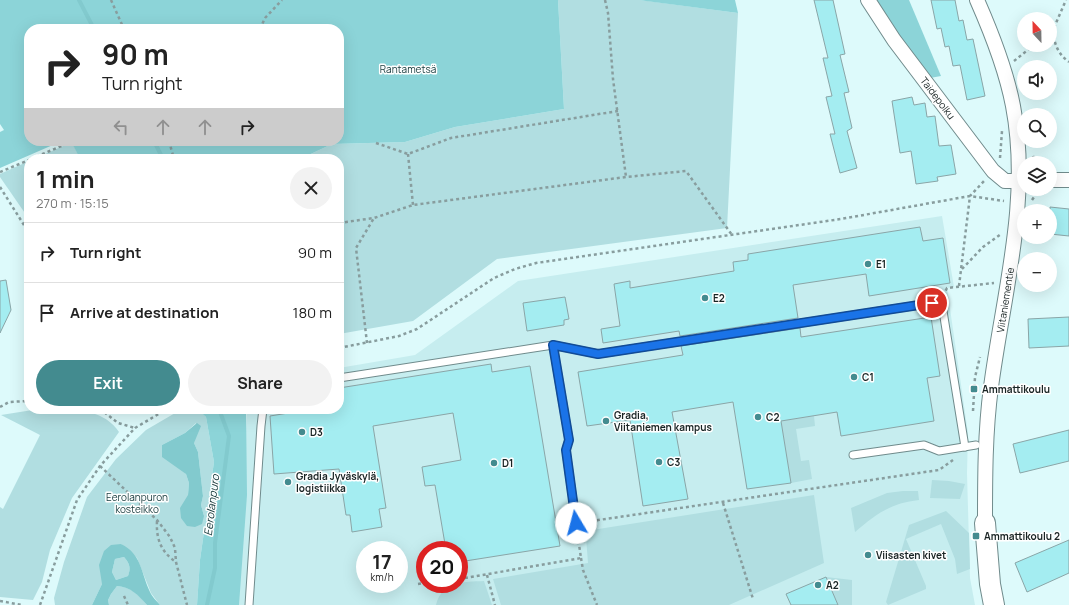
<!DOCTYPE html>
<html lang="en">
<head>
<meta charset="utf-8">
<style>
	body { margin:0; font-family:Manrope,sans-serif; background:#f2f2f2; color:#222; height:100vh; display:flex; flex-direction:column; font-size:15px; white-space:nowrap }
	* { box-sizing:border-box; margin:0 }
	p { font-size:13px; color:#767676 }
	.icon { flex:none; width:22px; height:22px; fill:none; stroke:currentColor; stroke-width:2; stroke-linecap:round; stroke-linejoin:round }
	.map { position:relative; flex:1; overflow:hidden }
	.panel { position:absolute; left:24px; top:154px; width:320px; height:260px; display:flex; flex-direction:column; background:#fff; border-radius:16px; box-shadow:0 4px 16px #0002 }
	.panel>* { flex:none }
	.hud { position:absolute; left:24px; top:24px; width:320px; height:122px; border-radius:16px; box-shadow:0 4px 16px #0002; background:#fff; color:#222; overflow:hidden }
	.needle { width:26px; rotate:338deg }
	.tools { position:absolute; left:1017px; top:12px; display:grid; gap:8px }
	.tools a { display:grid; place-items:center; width:40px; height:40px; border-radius:50%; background:#fff; box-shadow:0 4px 16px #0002; font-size:20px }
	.speed { position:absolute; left:356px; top:541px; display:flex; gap:8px; font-size:20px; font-weight:700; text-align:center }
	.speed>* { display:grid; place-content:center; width:52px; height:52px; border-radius:50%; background:#fff; box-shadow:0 4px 16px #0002; line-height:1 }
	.speed small { font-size:10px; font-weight:400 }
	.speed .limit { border:6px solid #d22; background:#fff; color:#111 }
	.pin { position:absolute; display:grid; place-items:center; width:34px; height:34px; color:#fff; margin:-17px; border:2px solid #fff; border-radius:50%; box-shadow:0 1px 4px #0007 }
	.me { position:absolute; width:44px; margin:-22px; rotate:352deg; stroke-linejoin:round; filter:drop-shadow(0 0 3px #0008) }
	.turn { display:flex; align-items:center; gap:14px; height:84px; padding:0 12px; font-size:18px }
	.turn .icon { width:52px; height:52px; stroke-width:2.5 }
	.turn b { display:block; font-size:28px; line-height:34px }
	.lanes { display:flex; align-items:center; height:38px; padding:0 12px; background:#0003; justify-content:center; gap:20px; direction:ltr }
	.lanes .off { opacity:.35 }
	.round { display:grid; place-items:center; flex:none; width:42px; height:42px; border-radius:21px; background:#f2f2f2 }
	.headline { display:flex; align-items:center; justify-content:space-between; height:68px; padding:0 12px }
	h1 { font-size:24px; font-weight:700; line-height:30px }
	.action { display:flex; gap:8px; margin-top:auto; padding:8px 12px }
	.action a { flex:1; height:46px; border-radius:24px; background:#438b8f; color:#fff; font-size:16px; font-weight:700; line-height:46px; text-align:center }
	.action a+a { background:#f2f2f2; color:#222 }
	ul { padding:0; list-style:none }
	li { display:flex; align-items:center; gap:12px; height:60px; padding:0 12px; border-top:1px solid #e0e0e0 }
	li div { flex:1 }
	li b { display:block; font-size:15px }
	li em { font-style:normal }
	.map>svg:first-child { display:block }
</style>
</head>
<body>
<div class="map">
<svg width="1069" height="605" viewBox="0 0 1069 605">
	<rect width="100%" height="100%" fill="#ddfafb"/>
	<!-- built -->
	<path fill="#c6edef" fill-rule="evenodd" d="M942,216L954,287L947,288L968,433L967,473L970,578L975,605H238L247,409H339V368L415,355L518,281ZM365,550H399V584H365ZM425,550H459V584H425Z"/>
	<!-- green -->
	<g fill="#b1dee1" fill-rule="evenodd">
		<polygon points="558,0 640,0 738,13 727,228 497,259 413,321 339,334 339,159 300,159 332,144 405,142 455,127 564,109"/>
		<polygon points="72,142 80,159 34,159"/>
		<polygon points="29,161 29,219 0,177 0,174"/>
		<path d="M39,409C67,409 102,406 119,432L72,498L50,550L42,582L33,600L0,597V507L3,509L40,435L1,415Z"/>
		<path d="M182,409H197L206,417L214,462L200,560L197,605H160L151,593L137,558L121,544L102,579V584L92,605H55L54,598L64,562L87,497L116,459L146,430ZM196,423L194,443L198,452L203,496L201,505L204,516L188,495L189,483L186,474L162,445L185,433Z"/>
		<polygon points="814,416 815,426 796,429 801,461 809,460 812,479 791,483 781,421"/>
		<polygon points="932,480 949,481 965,484 960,499 930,498"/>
		<path d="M903,491H918L919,500C891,503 876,514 855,532L851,508L887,493Z"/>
		<polygon points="814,495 824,563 729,605 501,605 493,579 588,563 586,537 592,530"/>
		<polygon points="946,511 969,533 970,569 957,574 955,559 941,524 906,539 926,586 926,589 888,605 886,602 909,525"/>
		<path d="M124,557C130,564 131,568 128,576L116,580L112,572L115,559Z"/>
		<polygon points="826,577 852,580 852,605 838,605"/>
		<path d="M484,581L492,605H436C442,581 463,582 484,581Z"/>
		<path d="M117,586C131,587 138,594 147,605H109L108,600L111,594Z"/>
	</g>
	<!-- forest -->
	<g fill="#8cd4d8">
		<polygon points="0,0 558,0 564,109 455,127 405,142 332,144 300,159 80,159 71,141 339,141 339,29 29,29 29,141 62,141 0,168 0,132 4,130 0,124"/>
		<polygon points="640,0 735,0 738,13 646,1"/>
		<polygon points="877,0 909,0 941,76 930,78 885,16"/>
		<polygon points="197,409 246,409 247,495 239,605 197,605 200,560 214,462 206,417"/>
	</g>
	<!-- water -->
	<g fill="#82cace" fill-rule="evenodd">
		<polygon points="197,423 201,426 194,443 198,452 203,496 201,505 204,516 202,524 195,527 187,526 181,518 180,508 188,495 189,483 186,474 162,457 162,445 185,433"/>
		<path d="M121,544C142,554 141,574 150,592C152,597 157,601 160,605H147C138,595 131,587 117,586L111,594L108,600L109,605H92L102,584L99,565L104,551L111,545ZM124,557C130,564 131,568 128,576L116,580L112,572L115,559Z"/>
	</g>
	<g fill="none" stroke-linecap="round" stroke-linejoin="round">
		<!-- stream -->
		<g stroke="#82cace" stroke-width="4">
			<polyline points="79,0 94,29"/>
			<polyline points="154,141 163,159"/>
			<polyline points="207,605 215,568 215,543 229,436 219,409"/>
		</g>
	</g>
	<!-- building -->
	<g fill="#a4edf1" stroke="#8aa5a7">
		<polygon points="814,0 833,0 845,54 840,55 849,92 844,93 852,128 847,131 857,168 840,173 830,134 835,134 826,97 832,96 823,58 828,58"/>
		<polygon points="931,0 955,0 959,21 963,20 967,40 973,39 985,96 967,100 960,65 953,66 949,46 945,47 941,28 937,29"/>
		<polygon points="912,97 914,105 925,103 927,117 935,116 939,146 951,145 956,174 937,177 938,181 916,184 911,151 900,153 892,101"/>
		<polygon points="1050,207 1069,209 1069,236 1050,234"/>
		<polygon points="920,227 923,241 943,238 950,283 869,296 866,274 793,285 798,318 680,336 679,331 603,343 601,329 620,326 614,284 630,281 630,288 734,271 733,262 748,260 748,254"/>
		<polygon points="6,280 11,310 0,333 0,281"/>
		<polygon points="565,297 569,319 564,320 564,325 527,331 523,303"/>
		<polygon points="931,317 940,376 927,378 934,421 841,436 837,412 781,421 791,483 747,489 733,402 672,412 688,499 643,506 630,420 587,426 578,372 683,355 681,346 800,328 801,337"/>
		<polygon points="1069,317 1069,346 1029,348 1028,319"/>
		<polygon points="491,364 492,372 530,366 560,546 459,562 459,550 446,550 435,485 425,486 422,467 461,460 453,413 373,426 386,508 379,509 382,527 352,532 350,515 346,515 339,469 274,474 270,416 313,409 339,409 339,388"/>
		<polygon points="1069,430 1069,461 1020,473 1013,444"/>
		<polygon points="1069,540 1069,573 1027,592 1015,563"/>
		<polygon points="826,577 838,605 791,605 786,594"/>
	</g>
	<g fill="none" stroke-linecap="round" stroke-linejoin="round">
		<defs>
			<g id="lane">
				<polyline points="553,345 569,440 566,450 576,523"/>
				<polyline points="339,378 553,345 598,354 932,303 939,304 943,311 965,447"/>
				<polyline points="853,455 924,445 939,451 976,445"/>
				<polyline points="249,605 261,426 263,409"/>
			</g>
			<g id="street">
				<polyline points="868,0 894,40 993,171 1005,181 1024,181"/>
				<path d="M977,0C992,34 1006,69 1013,106C1031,200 1003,295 991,387C985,432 985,478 985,523"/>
				<polyline points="1050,180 1069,180"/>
			</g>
			<polyline id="secondary" points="985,523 990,584 994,605"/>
		</defs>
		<!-- lane casing -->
		<use href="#lane" stroke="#708b8c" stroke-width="9"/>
		<!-- street casing -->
		<use href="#street" stroke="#708b8c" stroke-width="16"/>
		<!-- secondary casing -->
		<use href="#secondary" stroke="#708b8c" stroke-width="22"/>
		<!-- path -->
		<g stroke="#889d9e" stroke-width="2.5" stroke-dasharray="3 3" stroke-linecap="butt">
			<polyline points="111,0 124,29"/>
			<polyline points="605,0 608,13 613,79 626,177"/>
			<polyline points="260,29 265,18 282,0"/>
			<path d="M1053,30C1054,44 1058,54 1069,62"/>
			<polyline points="1050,32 1053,30 1066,0"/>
			<polyline points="1014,61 1034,45"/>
			<polyline points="169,141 174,159"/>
			<polyline points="376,143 408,154 451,138 618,111"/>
			<polyline points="408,154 413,205"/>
			<polyline points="1033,156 1036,163"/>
			<polyline points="1000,158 1002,131"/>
			<polyline points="31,159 73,141"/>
			<polyline points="0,172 29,160"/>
			<polyline points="0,187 29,233"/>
			<polyline points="1037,193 1045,193"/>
			<polyline points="1032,200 1037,193 1037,189"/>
			<polyline points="339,223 374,218 413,205 626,177 686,171 732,235"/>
			<polyline points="962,269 983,247 1001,234"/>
			<polyline points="959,286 970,196 985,180"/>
			<polyline points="943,296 947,288 994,283"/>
			<polyline points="367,343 356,248 374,218"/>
			<polyline points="339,348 399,336 417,329 494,278 515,269 536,263 841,219 970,196 1004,201"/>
			<polyline points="0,407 9,402 29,401"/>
			<polyline points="93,409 104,412 118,423 135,428"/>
			<polyline points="973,411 975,377 980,357"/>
			<polyline points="100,466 157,520 170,537 175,548 176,562 187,605"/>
			<polyline points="723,503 753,599"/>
			<path d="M157,521C156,539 161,552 176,562"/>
			<polyline points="585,522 939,470 953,460"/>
			<polyline points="581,558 583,570 597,605"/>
			<polyline points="487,575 495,605"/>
			<polyline points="459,579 581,558 577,531"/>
			<polyline points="418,584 425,583"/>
			<polyline points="124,596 128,605"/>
			<polyline points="0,601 22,605"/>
			<polyline points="40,605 77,500 100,466 135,428 167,409"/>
		</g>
		<!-- lane -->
		<use href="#lane" stroke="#fff" stroke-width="7"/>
		<!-- street -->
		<use href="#street" stroke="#fff" stroke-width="14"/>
		<!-- secondary -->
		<use href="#secondary" stroke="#fff" stroke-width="20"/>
	</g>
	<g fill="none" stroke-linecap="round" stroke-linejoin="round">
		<defs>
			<polyline id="route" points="576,523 566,450 569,440 553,345 598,354 932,303"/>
		</defs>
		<!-- route casing -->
		<use href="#route" stroke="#114b97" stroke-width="10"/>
		<!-- route -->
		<use href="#route" stroke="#1a73e8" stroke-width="7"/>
	</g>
	<!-- markers -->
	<g fill="#438b8f" stroke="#fff" stroke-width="1.5">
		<circle cx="868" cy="264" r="4"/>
		<circle cx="705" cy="298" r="4"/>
		<circle cx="854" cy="377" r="4"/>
		<rect x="970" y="385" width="8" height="8" rx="2"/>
		<circle cx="758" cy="417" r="4"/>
		<circle cx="606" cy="421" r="4"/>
		<circle cx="302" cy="432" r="4"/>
		<circle cx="659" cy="462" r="4"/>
		<circle cx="494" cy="463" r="4"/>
		<circle cx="288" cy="482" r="4"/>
		<rect x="972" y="532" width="8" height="8" rx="2"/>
		<circle cx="868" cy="555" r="4"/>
		<circle cx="818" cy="585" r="4"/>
	</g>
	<g text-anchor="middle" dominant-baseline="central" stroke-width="3" stroke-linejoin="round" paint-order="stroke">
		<!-- park labels -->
		<g font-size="10" fill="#15393b" stroke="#fff">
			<text x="408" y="69">Rantametsä</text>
			<text x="137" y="497">Eerolanpuron<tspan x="137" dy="12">kosteikko</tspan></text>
		</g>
		<!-- street labels -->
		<g font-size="10" fill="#192424" stroke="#fff">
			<text transform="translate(938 98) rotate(53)">Taidepolku</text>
			<text transform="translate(1005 300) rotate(-81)">Viitaniementie</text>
		</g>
		<!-- poi labels -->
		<g font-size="10" font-weight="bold" fill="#192424" stroke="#fff" text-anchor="start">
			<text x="876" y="264">E1</text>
			<text x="713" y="298">E2</text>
			<text x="862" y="377">C1</text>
			<text x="982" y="389">Ammattikoulu</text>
			<text x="614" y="415">Gradia,<tspan x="614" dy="12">Viitaniemen kampus</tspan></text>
			<text x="766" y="417">C2</text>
			<text x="310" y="432">D3</text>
			<text x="667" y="462">C3</text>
			<text x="502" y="463">D1</text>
			<text x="296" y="476">Gradia Jyväskylä,<tspan x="296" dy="12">logistiikka</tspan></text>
			<text x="984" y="536">Ammattikoulu 2</text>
			<text x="876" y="555">Viisasten kivet</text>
			<text x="826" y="585">A2</text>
		</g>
		<!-- water labels -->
		<g font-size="11" font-style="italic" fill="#103436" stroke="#fff">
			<text transform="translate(211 505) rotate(-83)">Eerolanpuro</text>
		</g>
	</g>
</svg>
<div class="tools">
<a><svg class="needle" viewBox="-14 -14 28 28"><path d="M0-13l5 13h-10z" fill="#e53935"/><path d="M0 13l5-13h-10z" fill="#767676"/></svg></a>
<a><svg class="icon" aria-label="sound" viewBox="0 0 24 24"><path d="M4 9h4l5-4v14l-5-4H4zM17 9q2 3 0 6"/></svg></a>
<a><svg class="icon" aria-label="search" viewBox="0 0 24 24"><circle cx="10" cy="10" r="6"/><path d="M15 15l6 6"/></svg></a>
<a><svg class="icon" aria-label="layers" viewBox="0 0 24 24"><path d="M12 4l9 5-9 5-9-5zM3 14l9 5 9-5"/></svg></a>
<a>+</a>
<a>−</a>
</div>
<div class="speed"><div>17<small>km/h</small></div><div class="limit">20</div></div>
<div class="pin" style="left:932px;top:303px;background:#d93025"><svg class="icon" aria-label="arrive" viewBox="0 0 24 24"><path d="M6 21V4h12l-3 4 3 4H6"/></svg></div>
<svg class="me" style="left:576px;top:523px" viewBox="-20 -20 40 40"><circle r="19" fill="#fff"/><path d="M0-13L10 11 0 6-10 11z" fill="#1a73e8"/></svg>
<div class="hud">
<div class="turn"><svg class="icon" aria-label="right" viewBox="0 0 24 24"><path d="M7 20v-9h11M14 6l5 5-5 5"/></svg><div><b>90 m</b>Turn right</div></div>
<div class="lanes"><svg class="icon off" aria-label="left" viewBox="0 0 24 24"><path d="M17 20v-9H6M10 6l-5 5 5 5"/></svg><svg class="icon off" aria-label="ahead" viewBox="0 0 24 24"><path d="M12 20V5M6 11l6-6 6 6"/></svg><svg class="icon off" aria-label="ahead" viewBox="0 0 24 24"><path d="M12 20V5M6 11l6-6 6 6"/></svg><svg class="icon" aria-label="right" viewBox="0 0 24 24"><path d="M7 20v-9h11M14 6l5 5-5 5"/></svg></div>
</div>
<section class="panel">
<div class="headline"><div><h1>1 min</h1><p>270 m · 15:15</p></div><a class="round"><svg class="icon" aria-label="close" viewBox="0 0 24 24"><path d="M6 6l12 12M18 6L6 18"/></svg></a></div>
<ul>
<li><svg class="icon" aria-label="right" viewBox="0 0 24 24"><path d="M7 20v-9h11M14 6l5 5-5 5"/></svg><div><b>Turn right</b></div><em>90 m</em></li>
<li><svg class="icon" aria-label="arrive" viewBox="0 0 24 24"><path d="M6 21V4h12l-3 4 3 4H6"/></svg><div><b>Arrive at destination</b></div><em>180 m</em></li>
</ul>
<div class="action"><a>Exit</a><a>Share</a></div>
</section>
</div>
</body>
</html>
